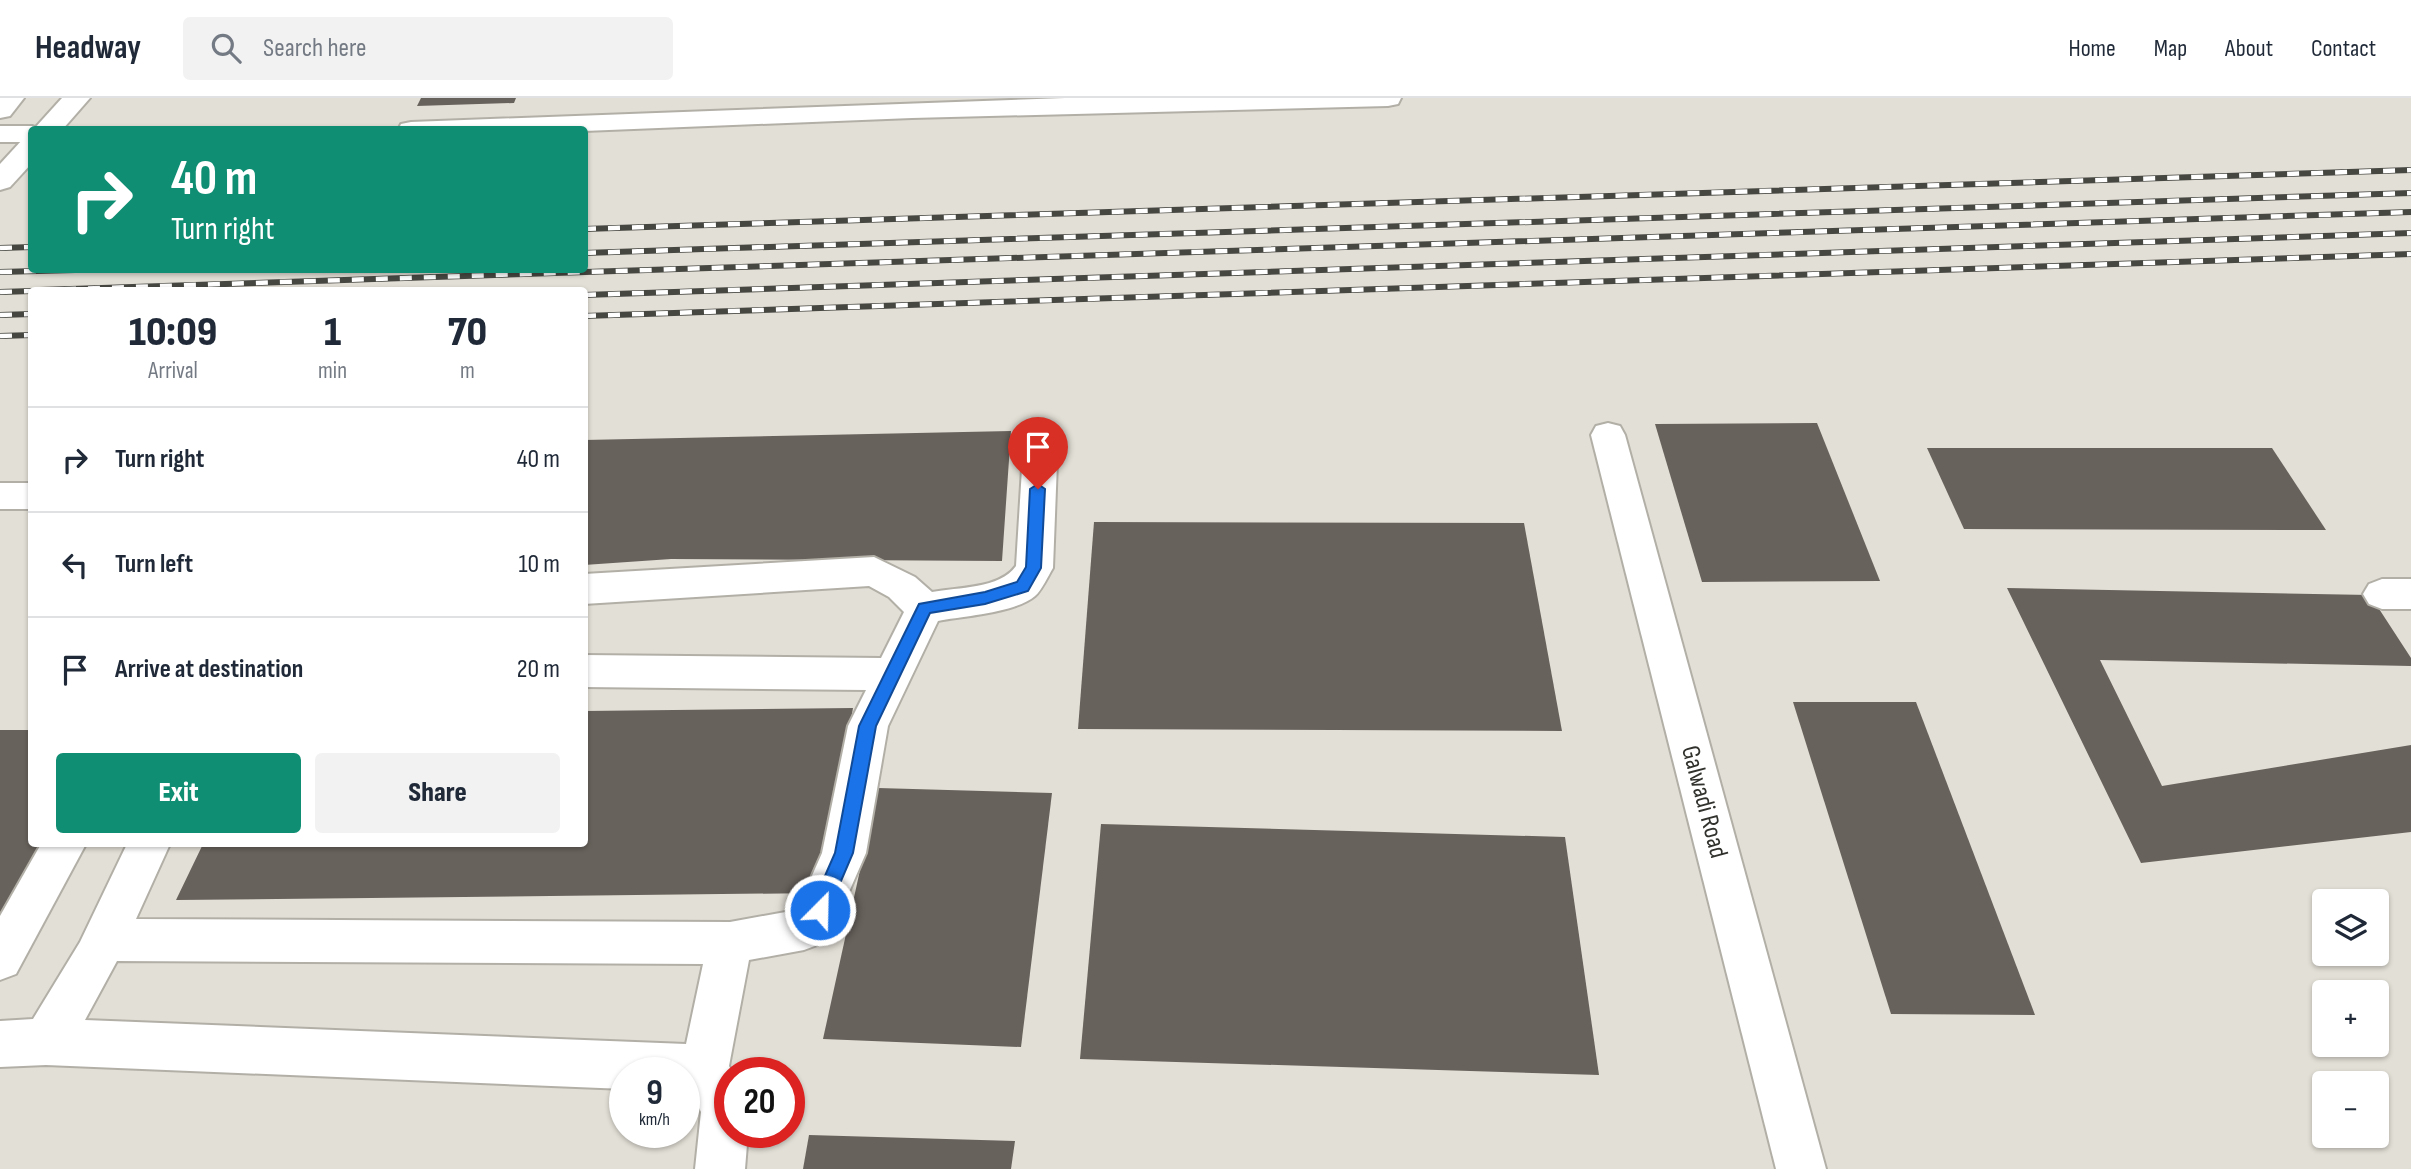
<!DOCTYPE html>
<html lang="en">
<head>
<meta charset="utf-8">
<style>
	body { margin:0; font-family:"Sofia Sans Condensed",sans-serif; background:#f2f2f3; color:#1f2937; height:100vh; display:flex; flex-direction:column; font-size:26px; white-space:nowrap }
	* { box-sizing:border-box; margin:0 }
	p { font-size:23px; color:#747a83 }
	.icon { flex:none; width:38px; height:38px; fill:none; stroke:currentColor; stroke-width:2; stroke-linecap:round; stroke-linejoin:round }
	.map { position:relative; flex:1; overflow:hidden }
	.drawer { position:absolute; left:28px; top:189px; width:560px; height:560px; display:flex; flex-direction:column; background:#fff; border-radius:7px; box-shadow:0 2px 5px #0004 }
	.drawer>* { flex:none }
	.top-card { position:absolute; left:28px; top:28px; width:560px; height:147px; border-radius:7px; box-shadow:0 2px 5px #0004; background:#108e73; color:#fff; overflow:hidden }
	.controls { position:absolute; left:2312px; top:791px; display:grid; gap:14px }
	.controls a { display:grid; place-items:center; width:77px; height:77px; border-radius:7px; background:#fff; box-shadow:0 2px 5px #0004; font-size:35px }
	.speed { position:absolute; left:609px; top:959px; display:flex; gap:14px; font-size:35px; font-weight:700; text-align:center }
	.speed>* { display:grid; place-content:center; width:91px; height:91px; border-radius:50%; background:#fff; box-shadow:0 2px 5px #0004; line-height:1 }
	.speed small { font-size:18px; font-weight:400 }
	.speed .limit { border:10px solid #d22; background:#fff; color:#111 }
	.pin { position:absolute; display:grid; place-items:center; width:60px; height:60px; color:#fff; margin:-72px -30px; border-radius:50% 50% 50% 0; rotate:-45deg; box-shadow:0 0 7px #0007 }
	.pin .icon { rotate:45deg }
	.me { position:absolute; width:77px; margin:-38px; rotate:23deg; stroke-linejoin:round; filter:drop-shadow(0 0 5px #0008) }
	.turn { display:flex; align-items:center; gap:24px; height:147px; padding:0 28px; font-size:32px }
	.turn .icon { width:91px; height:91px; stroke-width:2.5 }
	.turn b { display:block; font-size:49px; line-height:60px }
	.eta { display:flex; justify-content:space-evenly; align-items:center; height:119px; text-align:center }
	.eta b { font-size:42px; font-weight:800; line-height:49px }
	.action { display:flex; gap:14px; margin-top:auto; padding:14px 28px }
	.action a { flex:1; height:80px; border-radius:7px; background:#108e73; color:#fff; font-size:28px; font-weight:800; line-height:80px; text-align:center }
	.action a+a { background:#f2f2f3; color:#1f2937 }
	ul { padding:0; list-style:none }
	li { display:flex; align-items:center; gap:21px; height:105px; padding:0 28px; border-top:2px solid #e0e1e3 }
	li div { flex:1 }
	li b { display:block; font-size:26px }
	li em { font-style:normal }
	header { display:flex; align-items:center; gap:42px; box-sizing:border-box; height:98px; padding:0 35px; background:#fff; border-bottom:2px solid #e0e1e3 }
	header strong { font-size:33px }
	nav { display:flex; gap:38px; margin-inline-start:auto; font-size:24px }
	.search { width:490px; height:63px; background:#f2f2f3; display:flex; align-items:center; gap:18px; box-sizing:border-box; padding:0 24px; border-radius:7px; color:#747a83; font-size:26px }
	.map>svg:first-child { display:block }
</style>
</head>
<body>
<header>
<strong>Headway</strong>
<div class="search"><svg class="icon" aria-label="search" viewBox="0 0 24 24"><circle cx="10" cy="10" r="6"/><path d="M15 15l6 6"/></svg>Search here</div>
<nav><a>Home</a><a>Map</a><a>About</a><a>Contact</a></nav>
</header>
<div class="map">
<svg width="2411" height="1071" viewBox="0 0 2411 1071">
	<rect width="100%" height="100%" fill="#e2dfd6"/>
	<!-- building -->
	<g fill="#68625c">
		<polygon points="421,0 516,0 514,5 417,8"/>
		<polygon points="1817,325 1880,483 1702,484 1655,326"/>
		<polygon points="1011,333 1002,463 671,461 584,467 584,342"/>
		<polygon points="1927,350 2272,350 2326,432 1964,431"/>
		<polygon points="1094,424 1524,425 1562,633 1078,631"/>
		<polygon points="2007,490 2370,497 2411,560 2411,568 2100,562 2162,688 2411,647 2411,734 2141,765"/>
		<polygon points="1793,604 1916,604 2035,917 1891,916"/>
		<polygon points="853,610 821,795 176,802 203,746 584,746 584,613"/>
		<polygon points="0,632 32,632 32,746 40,746 0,815"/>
		<polygon points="878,690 1052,695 1021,949 823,941"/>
		<polygon points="1101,726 1565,739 1599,977 1080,961"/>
		<polygon points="809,1037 1015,1043 1011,1071 803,1071"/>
	</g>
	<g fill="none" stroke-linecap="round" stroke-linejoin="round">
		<defs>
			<g id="minor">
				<polygon points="1065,0 1401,0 1398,6 1388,8 912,20 584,33 398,32 401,26 411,24"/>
				<polygon points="0,28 32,28 43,32 32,32 32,44 0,44"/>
				<polygon points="1608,325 1620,328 1625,337 1826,1071 1776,1071 1591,337 1596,328"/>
				<path d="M1041,326L1053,329L1058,338L1053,470C1048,478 1042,492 1035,498C1015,515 963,518 938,523L888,628L866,755L835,826L820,846L804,852L749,862L729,968L733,975H730V1034H748L745,1071H695L701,1014L691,993H684V975H625V991L46,967L0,969V923L33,921L80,844L127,746H170L136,821L730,824L791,813L803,798L822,755L848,628L866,592L584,589V557L881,560L904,514L889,499L869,488L584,506V476L874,459L915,479L932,494C958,489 1000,491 1016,468L1024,338L1029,329ZM117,863L703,866L686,946L85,922Z"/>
				<rect x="0" y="385" width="32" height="26"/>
				<polygon points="2382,481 2411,481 2411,511 2382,511 2369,506 2363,496 2369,486"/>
				<polygon points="41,746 86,746 16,876 0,882 0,818"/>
			</g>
			<g id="major">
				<polygon points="0,0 24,0 10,18 0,20"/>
				<polygon points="62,0 90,0 62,32 33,32"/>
				<polygon points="32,40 32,65 10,89 0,92 0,66 22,42"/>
			</g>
		</defs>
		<!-- minor casing -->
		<use href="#minor" stroke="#b2afa7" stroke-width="4"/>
		<!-- major casing -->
		<use href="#major" stroke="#b2afa7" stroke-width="4"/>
		<!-- minor -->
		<use href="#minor" fill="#fff" fill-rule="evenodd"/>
		<!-- major -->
		<use href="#major" fill="#fff" fill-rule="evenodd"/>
		<defs>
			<g id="rail">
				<polyline points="584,131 2411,72"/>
				<polyline points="0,150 32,149"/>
				<polyline points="584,155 2411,95"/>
				<polyline points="0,174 75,172"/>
				<polyline points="40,192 2411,114"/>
				<polyline points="0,194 32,193"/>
				<polyline points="584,197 2411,135"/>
				<polyline points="0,217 32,216"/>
				<polyline points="584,218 2411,156"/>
				<polyline points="0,238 32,237"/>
			</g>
		</defs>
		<!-- rail casing -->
		<use href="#rail" stroke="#474742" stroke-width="6"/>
		<!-- rail -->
		<use href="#rail" stroke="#fff" stroke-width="4.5" stroke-dasharray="12" stroke-linecap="butt"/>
	</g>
	<!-- route -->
	<polygon fill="#1a73e8" stroke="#114b97" stroke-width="2" points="1038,386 1045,391 1041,470 1028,493 985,506 930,515 876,628 853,755 826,818 820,821 813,818 810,812 835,755 859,628 919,506 985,494 1017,484 1026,469 1030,391"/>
	<g text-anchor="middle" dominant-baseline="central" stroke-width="7" stroke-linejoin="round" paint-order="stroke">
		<!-- street labels -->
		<g font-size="26" fill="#31312d" stroke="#fff">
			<text transform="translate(1704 704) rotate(75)">Galwadi Road</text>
		</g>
	</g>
</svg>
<div class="controls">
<a><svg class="icon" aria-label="layers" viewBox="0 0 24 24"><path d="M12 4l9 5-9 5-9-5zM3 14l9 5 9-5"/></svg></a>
<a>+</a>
<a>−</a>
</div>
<div class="speed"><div>9<small>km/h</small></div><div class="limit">20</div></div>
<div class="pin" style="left:1038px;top:391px;background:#d93025"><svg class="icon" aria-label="arrive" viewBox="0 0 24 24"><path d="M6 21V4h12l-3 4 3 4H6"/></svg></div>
<svg class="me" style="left:820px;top:812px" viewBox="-20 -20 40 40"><circle r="17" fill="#1a73e8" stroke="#fff" stroke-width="3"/><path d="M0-11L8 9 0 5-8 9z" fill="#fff"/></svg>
<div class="top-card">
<div class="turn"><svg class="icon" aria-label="right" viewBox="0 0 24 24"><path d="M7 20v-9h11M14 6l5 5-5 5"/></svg><div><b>40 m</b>Turn right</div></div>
</div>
<section class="drawer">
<div class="eta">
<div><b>10:09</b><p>Arrival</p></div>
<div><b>1</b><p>min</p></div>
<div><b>70</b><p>m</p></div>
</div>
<ul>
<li><svg class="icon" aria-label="right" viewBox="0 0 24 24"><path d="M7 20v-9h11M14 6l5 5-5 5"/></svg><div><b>Turn right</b></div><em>40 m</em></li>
<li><svg class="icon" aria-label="left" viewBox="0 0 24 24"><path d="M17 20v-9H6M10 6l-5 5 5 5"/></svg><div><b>Turn left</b></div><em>10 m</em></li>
<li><svg class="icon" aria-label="arrive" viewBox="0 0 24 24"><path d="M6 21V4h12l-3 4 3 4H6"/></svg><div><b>Arrive at destination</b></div><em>20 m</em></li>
</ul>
<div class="action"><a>Exit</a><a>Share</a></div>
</section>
</div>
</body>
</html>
